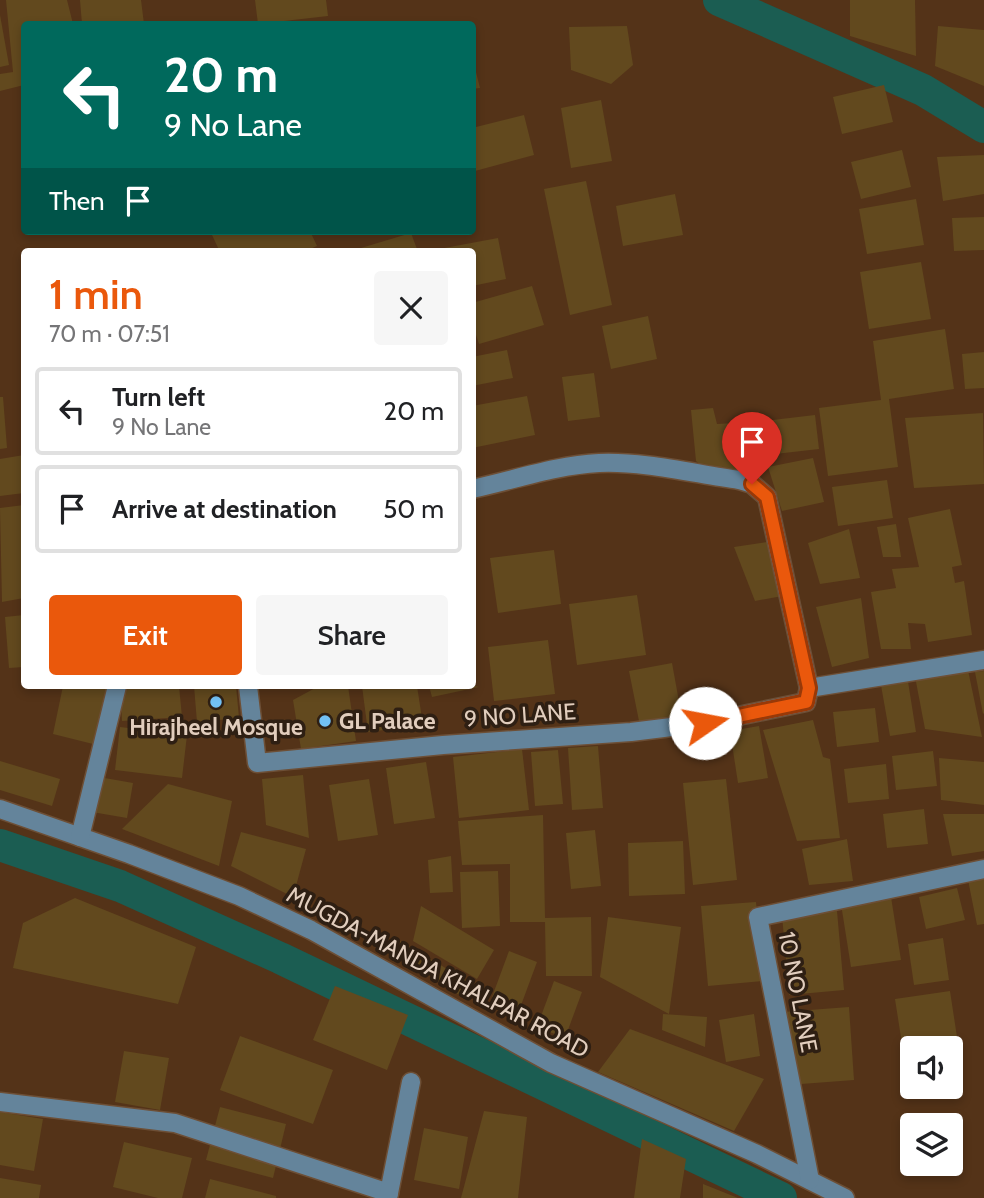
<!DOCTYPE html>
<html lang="en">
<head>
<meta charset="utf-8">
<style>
	body { margin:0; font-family:Cabin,sans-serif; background:#f6f6f6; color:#202124; height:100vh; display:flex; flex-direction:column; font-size:26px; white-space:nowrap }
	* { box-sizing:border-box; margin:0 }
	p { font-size:23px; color:#757577 }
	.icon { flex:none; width:38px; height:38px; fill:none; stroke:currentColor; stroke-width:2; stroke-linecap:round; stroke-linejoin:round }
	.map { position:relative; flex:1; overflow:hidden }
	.details { position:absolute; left:21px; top:248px; width:455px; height:441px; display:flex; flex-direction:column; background:#fff; border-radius:7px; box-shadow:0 4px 10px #0003 }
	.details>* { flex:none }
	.hud { position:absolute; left:21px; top:21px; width:455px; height:214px; border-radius:7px; box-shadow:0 4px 10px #0003; background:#00695c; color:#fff; overflow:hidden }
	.tools { position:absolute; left:900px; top:1036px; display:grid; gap:14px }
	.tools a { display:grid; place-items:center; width:63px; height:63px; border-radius:7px; background:#fff; box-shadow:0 4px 10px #0003; font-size:35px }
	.pin { position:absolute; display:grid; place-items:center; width:60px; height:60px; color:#fff; margin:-72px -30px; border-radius:50% 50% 50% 0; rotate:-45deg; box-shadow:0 0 7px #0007 }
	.pin .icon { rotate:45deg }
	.me { position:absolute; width:77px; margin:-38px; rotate:78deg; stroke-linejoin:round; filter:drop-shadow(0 0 5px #0008) }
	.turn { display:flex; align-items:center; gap:24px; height:147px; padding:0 28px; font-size:32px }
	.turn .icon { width:91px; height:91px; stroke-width:2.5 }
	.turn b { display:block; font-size:49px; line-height:60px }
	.then { display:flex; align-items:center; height:66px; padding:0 28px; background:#0003; gap:14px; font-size:26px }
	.round { display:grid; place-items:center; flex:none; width:74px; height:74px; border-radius:7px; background:#f6f6f6 }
	.head { display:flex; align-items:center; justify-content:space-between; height:119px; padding:0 28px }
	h1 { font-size:42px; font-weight:600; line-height:52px; color:#ea580c }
	.button { display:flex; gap:14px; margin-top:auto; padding:14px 28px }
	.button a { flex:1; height:80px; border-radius:7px; background:#ea580c; color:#fff; font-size:28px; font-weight:600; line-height:80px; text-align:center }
	.button a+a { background:#f6f6f6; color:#202124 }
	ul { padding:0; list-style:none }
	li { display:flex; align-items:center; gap:21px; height:88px; margin:0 14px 10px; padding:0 14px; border:4px solid #e0e0e0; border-radius:7px }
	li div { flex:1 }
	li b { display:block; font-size:26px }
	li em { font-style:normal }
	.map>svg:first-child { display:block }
</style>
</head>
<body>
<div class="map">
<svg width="984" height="1198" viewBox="0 0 984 1198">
	<rect width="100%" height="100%" fill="#543318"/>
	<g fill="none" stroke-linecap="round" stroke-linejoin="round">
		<!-- canal -->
		<g stroke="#1b5d52" stroke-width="32">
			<polyline points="719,0 923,90 984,127"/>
			<polyline points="0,845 120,886 280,958 781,1198"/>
		</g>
	</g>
	<!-- building -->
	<g fill="#62491e">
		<polygon points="6,0 67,0 73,24 24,24 24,85 0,91 0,74 13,72"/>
		<polygon points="80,0 141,0 144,24 82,24"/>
		<polygon points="255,0 326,0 328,16 258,24"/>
		<polygon points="850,0 915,0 916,56 850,36"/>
		<polygon points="0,15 9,65 0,67"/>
		<polygon points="627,26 633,65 611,84 571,70 569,27"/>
		<polygon points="938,26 984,30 984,86 935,66"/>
		<polygon points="472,56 480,88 472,89"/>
		<polygon points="884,85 893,122 842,134 833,97"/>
		<polygon points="601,100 612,161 571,168 561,108"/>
		<polygon points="524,115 534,155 475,171 472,159 472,128"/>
		<polygon points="902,150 911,187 861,199 851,162"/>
		<polygon points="984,155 984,194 943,201 937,157"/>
		<polygon points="586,181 612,305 570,315 544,189"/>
		<polygon points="675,194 683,235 623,246 616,206"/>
		<polygon points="916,199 924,245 867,254 859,209"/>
		<polygon points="984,217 984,250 954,251 952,218"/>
		<polygon points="220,231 310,231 317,246 303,252 220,252 212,235"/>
		<polygon points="411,233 418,252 351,252 351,251"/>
		<polygon points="498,238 506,279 472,286 472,252 440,252 439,249"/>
		<polygon points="921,262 931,319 869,329 860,272"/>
		<polygon points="532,286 544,325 479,344 472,323 472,303"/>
		<polygon points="648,316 657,359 611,369 602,326"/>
		<polygon points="945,329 954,389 889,399 898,467 828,476 819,408 881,400 873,341"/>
		<polygon points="507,350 513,378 472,386 472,357"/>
		<polygon points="984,352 984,388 965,389 962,354"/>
		<polygon points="594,373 600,417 568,421 562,377"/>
		<polygon points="527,396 535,435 472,448 472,406"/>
		<polygon points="0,397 3,397 7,448 0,449"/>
		<polygon points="713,408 717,424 751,422 753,466 732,472 703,467 696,461 691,410"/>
		<polygon points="983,413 984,484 914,488 905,418"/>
		<polygon points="815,415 819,449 758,456 755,422"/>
		<polygon points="24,455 24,493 0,496 0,459"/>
		<polygon points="813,458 824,502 782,511 768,467"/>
		<polygon points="887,480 893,518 838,526 832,487"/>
		<polygon points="24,505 24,598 2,602 0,508"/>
		<polygon points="950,509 962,565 952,567 955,583 964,581 972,635 928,642 925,624 908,623 911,649 881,649 871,592 896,588 892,569 919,567 908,518"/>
		<polygon points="896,524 901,557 883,557 877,527"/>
		<polygon points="849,529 860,578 820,584 808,543"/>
		<polygon points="767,542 788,595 755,601 734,547"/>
		<polygon points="554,550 561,604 498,613 490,558"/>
		<polygon points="637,595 646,655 577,665 569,604"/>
		<polygon points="861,598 869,658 832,667 816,607"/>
		<polygon points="24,615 24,667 9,668 5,617"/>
		<polygon points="548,640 555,694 494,701 488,647"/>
		<polygon points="965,656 982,737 925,729 913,666"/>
		<polygon points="672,663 682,718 640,726 629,671"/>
		<polygon points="906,669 916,732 890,736 879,674"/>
		<polygon points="984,671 984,713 983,714 975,672"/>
		<polygon points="472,678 475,686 479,687 432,697 429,686 472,686"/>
		<polygon points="63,686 110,686 97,745 53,734"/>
		<polygon points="120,686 179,686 182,717 122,721"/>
		<polygon points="194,686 236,686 239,718 197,722"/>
		<polygon points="319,686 348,686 356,741 301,749 293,700"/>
		<polygon points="362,686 417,686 423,725 368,732"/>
		<polygon points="875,708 879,742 837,747 833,712"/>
		<polygon points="813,720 823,757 830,759 840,838 797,841 763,730"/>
		<polygon points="759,726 768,778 738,783 730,731"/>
		<polygon points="120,727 187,735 182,778 115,770"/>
		<polygon points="598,746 603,808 572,810 568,748"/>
		<polygon points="522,749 529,810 459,818 453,757"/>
		<polygon points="558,750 563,804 535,806 531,752"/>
		<polygon points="933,751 937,786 896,790 892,756"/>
		<polygon points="939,758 984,762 984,805 941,800"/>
		<polygon points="0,761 60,779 52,806 0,790"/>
		<polygon points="426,762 435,818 394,824 386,768"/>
		<polygon points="886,764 889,799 848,803 844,769"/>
		<polygon points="303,775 309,838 266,825 262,779"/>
		<polygon points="99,777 133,783 127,818 92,812"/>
		<polygon points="369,779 378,835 338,841 329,785"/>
		<polygon points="726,779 737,880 693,885 683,783"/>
		<polygon points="168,784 232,801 219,866 122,829"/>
		<polygon points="924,809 928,844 887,848 883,814"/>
		<polygon points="943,814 984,814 984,851 952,856"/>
		<polygon points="543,815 545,918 591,917 592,976 546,976 545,922 510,922 510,864 462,865 458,821"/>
		<polygon points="595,830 601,886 571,889 566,833"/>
		<polygon points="241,832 306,849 293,897 231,866"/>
		<polygon points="847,839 853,881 809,885 802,849"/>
		<polygon points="683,841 685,894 629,896 628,843"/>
		<polygon points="451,856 453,892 430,893 428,860"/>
		<polygon points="498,871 500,926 462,928 460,872"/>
		<polygon points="984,877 984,924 977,925 968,880"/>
		<polygon points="957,888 965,920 926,929 919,897"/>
		<polygon points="891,897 901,960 851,967 841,904"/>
		<polygon points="75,898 196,947 178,1004 13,968 23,923"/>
		<polygon points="756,902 763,981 708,986 701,906"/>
		<polygon points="421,906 494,950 477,979 413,941"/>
		<polygon points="837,911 844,990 789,995 782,915"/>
		<polygon points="608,917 681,927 669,1014 600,977"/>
		<polygon points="943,938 949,980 914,985 908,944"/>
		<polygon points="400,941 474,985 464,998 399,957"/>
		<polygon points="509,951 537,962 520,1008 492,997"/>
		<polygon points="554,981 582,992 565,1038 537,1027"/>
		<polygon points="335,986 408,1015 387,1070 313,1040"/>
		<polygon points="950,991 957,1037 902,1044 895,999"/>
		<polygon points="849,1007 854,1080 788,1085 783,1012"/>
		<polygon points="663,1014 707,1017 705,1047 662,1030"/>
		<polygon points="754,1014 760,1056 726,1062 719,1020"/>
		<polygon points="630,1029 764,1079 734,1131 598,1072"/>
		<polygon points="240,1036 333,1070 313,1124 220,1090"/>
		<polygon points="124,1051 169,1058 160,1110 115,1102"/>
		<polygon points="220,1107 286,1124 273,1178 206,1160"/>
		<polygon points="484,1111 527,1117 518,1198 461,1198"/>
		<polygon points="0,1112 43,1119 34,1171 0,1165"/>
		<polygon points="424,1128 468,1137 459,1189 414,1180"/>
		<polygon points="642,1139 686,1159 680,1198 634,1198"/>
		<polygon points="124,1142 192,1158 182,1198 158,1198 113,1187"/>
		<polygon points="0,1178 41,1185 39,1198 0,1198"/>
		<polygon points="210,1179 276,1196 276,1198 205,1198"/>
		<polygon points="703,1184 738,1198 703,1198"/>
	</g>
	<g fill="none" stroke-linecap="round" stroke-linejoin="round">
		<defs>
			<g id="minor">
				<path d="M472,489C514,480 557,465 599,463C644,461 695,474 739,480L752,484L767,497L809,688L984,660"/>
				<polyline points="248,686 257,763 443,745 631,732 704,723 806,702 809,688"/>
				<polyline points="0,809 129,854 239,896 311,930 551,1063 757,1154 845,1198"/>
				<polyline points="80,837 117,686"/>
				<polyline points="0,1102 175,1123 389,1193"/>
				<polyline points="810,1180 758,917 984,869"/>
				<polyline points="388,1198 411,1082"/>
			</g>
		</defs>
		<!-- minor casing -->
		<use href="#minor" stroke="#6d4f36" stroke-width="21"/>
		<!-- minor -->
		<use href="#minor" stroke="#64849b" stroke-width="18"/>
	</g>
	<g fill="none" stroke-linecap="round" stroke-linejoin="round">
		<defs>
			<polyline id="route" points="705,723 806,702 809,688 767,497 752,484"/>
		</defs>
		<!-- route casing -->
		<use href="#route" stroke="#983908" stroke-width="18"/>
		<!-- route -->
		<use href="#route" stroke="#ea580c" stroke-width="12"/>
	</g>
	<!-- markers -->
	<g fill="#72c1f5" stroke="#2e1f13" stroke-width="2.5">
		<circle cx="216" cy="702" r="7"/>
		<circle cx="325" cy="721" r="7"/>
	</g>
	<g text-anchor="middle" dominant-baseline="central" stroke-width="7" stroke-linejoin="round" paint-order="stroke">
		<!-- street labels -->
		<g font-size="23" fill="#e1cdbd" stroke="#2e1f13">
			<text transform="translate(520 715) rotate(-4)">9 NO LANE</text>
			<text transform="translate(438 972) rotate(28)">MUGDA-MANDA KHALPAR ROAD</text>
			<text transform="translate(798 992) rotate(79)">10 NO LANE</text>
		</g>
		<!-- poi labels -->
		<g font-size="23" font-weight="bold" fill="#e1cdbd" stroke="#2e1f13" text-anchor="start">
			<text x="339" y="721">GL Palace</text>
			<text x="216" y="727" text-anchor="middle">Hirajheel Mosque</text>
		</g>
	</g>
</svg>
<div class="tools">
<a><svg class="icon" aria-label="sound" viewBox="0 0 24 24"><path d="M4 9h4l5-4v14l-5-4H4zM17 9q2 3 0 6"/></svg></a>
<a><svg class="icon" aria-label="layers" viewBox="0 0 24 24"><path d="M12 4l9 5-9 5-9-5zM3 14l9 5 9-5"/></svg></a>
</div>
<div class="pin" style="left:752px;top:484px;background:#d93025"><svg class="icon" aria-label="arrive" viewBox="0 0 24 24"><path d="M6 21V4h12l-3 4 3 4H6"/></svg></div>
<svg class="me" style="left:705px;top:723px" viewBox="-20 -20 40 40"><circle r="19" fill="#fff"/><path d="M0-13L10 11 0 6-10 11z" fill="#ea580c"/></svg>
<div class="hud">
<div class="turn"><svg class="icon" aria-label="left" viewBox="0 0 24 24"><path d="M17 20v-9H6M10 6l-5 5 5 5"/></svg><div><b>20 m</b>9 No Lane</div></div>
<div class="then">Then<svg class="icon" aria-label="arrive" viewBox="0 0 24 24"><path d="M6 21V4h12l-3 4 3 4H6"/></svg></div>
</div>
<section class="details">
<div class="head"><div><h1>1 min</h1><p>70 m · 07:51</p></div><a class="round"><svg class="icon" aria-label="close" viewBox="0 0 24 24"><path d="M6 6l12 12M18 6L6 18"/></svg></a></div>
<ul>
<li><svg class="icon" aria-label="left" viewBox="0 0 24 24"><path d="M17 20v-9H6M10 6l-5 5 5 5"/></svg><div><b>Turn left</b><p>9 No Lane</p></div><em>20 m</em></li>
<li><svg class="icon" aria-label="arrive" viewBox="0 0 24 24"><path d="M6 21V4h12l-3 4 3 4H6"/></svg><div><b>Arrive at destination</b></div><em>50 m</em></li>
</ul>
<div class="button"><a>Exit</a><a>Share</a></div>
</section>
</div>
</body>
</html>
